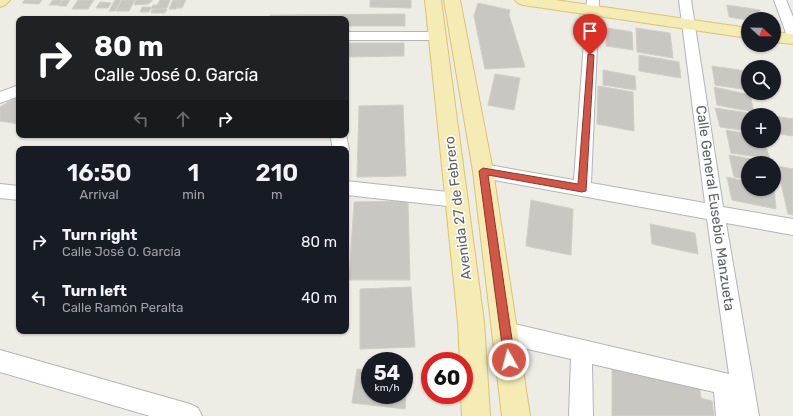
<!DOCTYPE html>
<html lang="en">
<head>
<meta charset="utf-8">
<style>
	body { margin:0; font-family:Rubik,sans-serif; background:#242831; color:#f1f3f6; height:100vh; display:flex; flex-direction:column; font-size:15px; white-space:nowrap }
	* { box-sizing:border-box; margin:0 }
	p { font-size:13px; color:#9ea1a6 }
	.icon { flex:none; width:22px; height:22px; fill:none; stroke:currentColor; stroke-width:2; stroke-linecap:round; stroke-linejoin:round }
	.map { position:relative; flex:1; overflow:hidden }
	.panel { position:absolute; left:16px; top:146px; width:333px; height:188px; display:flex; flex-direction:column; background:#171b24; border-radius:8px; box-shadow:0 1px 3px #0004 }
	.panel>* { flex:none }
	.hud { position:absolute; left:16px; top:16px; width:333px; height:122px; border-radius:8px; box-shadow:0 1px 3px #0004; background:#202124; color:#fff; overflow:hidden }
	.needle { width:26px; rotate:112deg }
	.tools { position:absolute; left:741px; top:12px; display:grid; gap:8px }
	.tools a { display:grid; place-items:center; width:40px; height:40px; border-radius:50%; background:#171b24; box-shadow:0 1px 3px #0004; font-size:20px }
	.speed { position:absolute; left:361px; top:352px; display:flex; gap:8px; font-size:20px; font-weight:700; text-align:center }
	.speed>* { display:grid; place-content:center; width:52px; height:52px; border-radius:50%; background:#171b24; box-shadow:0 1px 3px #0004; line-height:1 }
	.speed small { font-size:10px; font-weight:400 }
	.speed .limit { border:6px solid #d22; background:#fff; color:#111 }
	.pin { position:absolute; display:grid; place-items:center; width:34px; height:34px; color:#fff; margin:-41px -17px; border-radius:50% 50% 50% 0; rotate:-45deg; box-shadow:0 0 4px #0007 }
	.pin .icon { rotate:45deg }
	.me { position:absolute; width:44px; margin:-22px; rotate:353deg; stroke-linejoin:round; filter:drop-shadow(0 0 3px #0008) }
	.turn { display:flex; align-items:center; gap:14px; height:84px; padding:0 12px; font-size:18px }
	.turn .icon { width:52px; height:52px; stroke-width:2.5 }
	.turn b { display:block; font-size:28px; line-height:34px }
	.lanes { display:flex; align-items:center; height:38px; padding:0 12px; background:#0003; justify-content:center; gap:20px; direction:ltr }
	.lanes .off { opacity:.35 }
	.eta { display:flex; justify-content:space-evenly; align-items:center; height:68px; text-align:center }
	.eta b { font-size:24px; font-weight:600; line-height:28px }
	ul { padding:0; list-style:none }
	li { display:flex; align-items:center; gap:12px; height:56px; padding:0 12px }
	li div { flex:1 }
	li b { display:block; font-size:15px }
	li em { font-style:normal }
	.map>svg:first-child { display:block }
</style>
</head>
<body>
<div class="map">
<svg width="793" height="416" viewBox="0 0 793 416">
	<rect width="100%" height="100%" fill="#edece5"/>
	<!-- building -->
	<g fill="#c9c7c2" stroke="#d1cec5">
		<polygon points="25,0 42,0 39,4 22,3"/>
		<polygon points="53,0 62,0 59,5 49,5"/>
		<polygon points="63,0 70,0 66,6 59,6"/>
		<polygon points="78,0 94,0 88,9 72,9"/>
		<polygon points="115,0 121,0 115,11 109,11"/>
		<polygon points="122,0 135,0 129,11 116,11"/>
		<polygon points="136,0 153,0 148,4 134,5"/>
		<polygon points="160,0 170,0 167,8 151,9 153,5 157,5"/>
		<polygon points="173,0 180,0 176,9 169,9"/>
		<polygon points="180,0 186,0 182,8 177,8"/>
		<polygon points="370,0 411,0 411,8 370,7"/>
		<polygon points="100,2 111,3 108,8 96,8"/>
		<polygon points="478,3 510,10 509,15 525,67 485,69 474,16"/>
		<polygon points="727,5 760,10 762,19 748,20 729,17"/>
		<polygon points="142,7 151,7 149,12 140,12"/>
		<polygon points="164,9 167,9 165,13 151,13 152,10"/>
		<polygon points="405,14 405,26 346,26 346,19 269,19 270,15"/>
		<polygon points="607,28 632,32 633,50 606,46"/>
		<polygon points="636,28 670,33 673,58 637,52"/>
		<polygon points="346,43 404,43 404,56 346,57"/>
		<polygon points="639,55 679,62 681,78 639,71"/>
		<polygon points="712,66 746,71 748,90 715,85"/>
		<polygon points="603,70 635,76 636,90 603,85"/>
		<polygon points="495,74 520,78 514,110 488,105"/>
		<polygon points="598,86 633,92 634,131 597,124"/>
		<polygon points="714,87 750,95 754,112 717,105"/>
		<polygon points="19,96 19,124 0,121 0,107"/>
		<polygon points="403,105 406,176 357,177 359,106"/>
		<polygon points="715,108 755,114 755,115 748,115 748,131 720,127"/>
		<polygon points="774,116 793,119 793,136 774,133"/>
		<polygon points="726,130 748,134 748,141 764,141 770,159 731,153"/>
		<polygon points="729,155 770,162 770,163 748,163 748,179 734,177"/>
		<polygon points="777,166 793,169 793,215 788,214"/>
		<polygon points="727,177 748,182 748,189 774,189 774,187 776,209 732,200"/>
		<polygon points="531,200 573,209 571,255 526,246"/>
		<polygon points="408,201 410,280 349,280 354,202"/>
		<polygon points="650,224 695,233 698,254 652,244"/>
		<polygon points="411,287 415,347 360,349 360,289"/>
		<polygon points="612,361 699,383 701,398 712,401 714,416 612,416"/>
		<polygon points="357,369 370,371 370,395 404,395 404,374 407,374 405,409 352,403"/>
	</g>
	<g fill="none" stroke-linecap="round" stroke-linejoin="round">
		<defs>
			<g id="minor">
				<polygon points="587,0 599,0 591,183 705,203 679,0 691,0 723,207 793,219 793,235 726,223 759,416 716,416 714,392 592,364 593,416 569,416 571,359 506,344 498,340 495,333 498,326 506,322 729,374 707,219 483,178 477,176 474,171 477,166 483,164 574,180"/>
				<polygon points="774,0 786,0 793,17 793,37 788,36 786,33"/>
				<polygon points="346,32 438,32 443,33 445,36 443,39 438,40 346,40"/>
				<polygon points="19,85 19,96 0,103 0,92"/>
				<polygon points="330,135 346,135 349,149 347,153 346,149 333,149"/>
				<polygon points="346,181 457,193 463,195 466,200 463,205 457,207 346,195"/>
				<polygon points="0,184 19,186 19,200 0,198"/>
				<polygon points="0,350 190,404 198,408 202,416 150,416 0,372"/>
			</g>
			<g id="major">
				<polygon points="0,0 10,0 5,5 0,7"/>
				<polygon points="425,0 441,0 484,322 490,416 462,416 461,395 464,395 464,361 460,361 458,322"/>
				<polygon points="444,0 460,0 493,171 530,416 502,416 473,171"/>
				<polygon points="515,0 555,0 748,28 748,38 523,5 518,3"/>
				<polygon points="774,32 793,34 793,44 774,42"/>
			</g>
		</defs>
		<!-- minor casing -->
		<use href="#minor" stroke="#b2b5b8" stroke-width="2"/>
		<!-- major casing -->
		<use href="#major" stroke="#dfc26d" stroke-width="2"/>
		<!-- minor -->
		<use href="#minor" fill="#fff" fill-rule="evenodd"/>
		<!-- major -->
		<use href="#major" fill="#f4ecb4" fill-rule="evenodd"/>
	</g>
	<!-- route -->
	<polygon fill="#d25647" stroke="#88382e" points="588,54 594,55 586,191 582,192 488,175 515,360 513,364 509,366 505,364 504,360 479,171 483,168 578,184"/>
	<g text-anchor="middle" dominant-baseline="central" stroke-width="3" stroke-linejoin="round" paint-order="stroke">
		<!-- street labels -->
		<g font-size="14" fill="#5d6064" stroke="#fff">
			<text transform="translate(458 208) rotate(-97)">Avenida 27 de Febrero</text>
			<text transform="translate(715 208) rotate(82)">Calle General Eusebio Manzueta</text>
		</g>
	</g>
</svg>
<div class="tools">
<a><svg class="needle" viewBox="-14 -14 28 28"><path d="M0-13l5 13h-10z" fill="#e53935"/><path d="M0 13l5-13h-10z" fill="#9ea1a6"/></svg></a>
<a><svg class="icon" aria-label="search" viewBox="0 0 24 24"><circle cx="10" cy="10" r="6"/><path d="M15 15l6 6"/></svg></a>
<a>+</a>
<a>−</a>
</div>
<div class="speed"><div>54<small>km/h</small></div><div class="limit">60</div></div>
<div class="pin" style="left:590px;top:55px;background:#d93025"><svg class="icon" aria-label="arrive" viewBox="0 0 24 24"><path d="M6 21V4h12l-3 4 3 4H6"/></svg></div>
<svg class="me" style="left:509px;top:360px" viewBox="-20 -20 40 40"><circle r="17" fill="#d25647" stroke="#fff" stroke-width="3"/><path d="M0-11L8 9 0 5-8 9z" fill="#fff"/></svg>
<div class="hud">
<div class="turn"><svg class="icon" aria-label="right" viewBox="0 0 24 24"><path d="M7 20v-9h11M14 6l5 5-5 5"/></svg><div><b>80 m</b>Calle José O. García</div></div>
<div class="lanes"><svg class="icon off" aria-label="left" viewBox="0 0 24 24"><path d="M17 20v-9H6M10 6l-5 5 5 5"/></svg><svg class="icon off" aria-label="ahead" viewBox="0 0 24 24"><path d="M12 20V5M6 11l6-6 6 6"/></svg><svg class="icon" aria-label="right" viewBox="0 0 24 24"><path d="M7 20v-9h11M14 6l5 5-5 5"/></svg></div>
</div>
<section class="panel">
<div class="eta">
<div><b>16:50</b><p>Arrival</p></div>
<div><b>1</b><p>min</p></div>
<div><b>210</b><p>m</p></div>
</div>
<ul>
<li><svg class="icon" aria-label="right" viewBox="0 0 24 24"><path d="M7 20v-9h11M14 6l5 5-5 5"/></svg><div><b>Turn right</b><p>Calle José O. García</p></div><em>80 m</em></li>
<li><svg class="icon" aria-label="left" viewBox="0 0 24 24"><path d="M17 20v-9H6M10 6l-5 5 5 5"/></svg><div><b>Turn left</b><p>Calle Ramón Peralta</p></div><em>40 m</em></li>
</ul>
</section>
</div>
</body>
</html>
